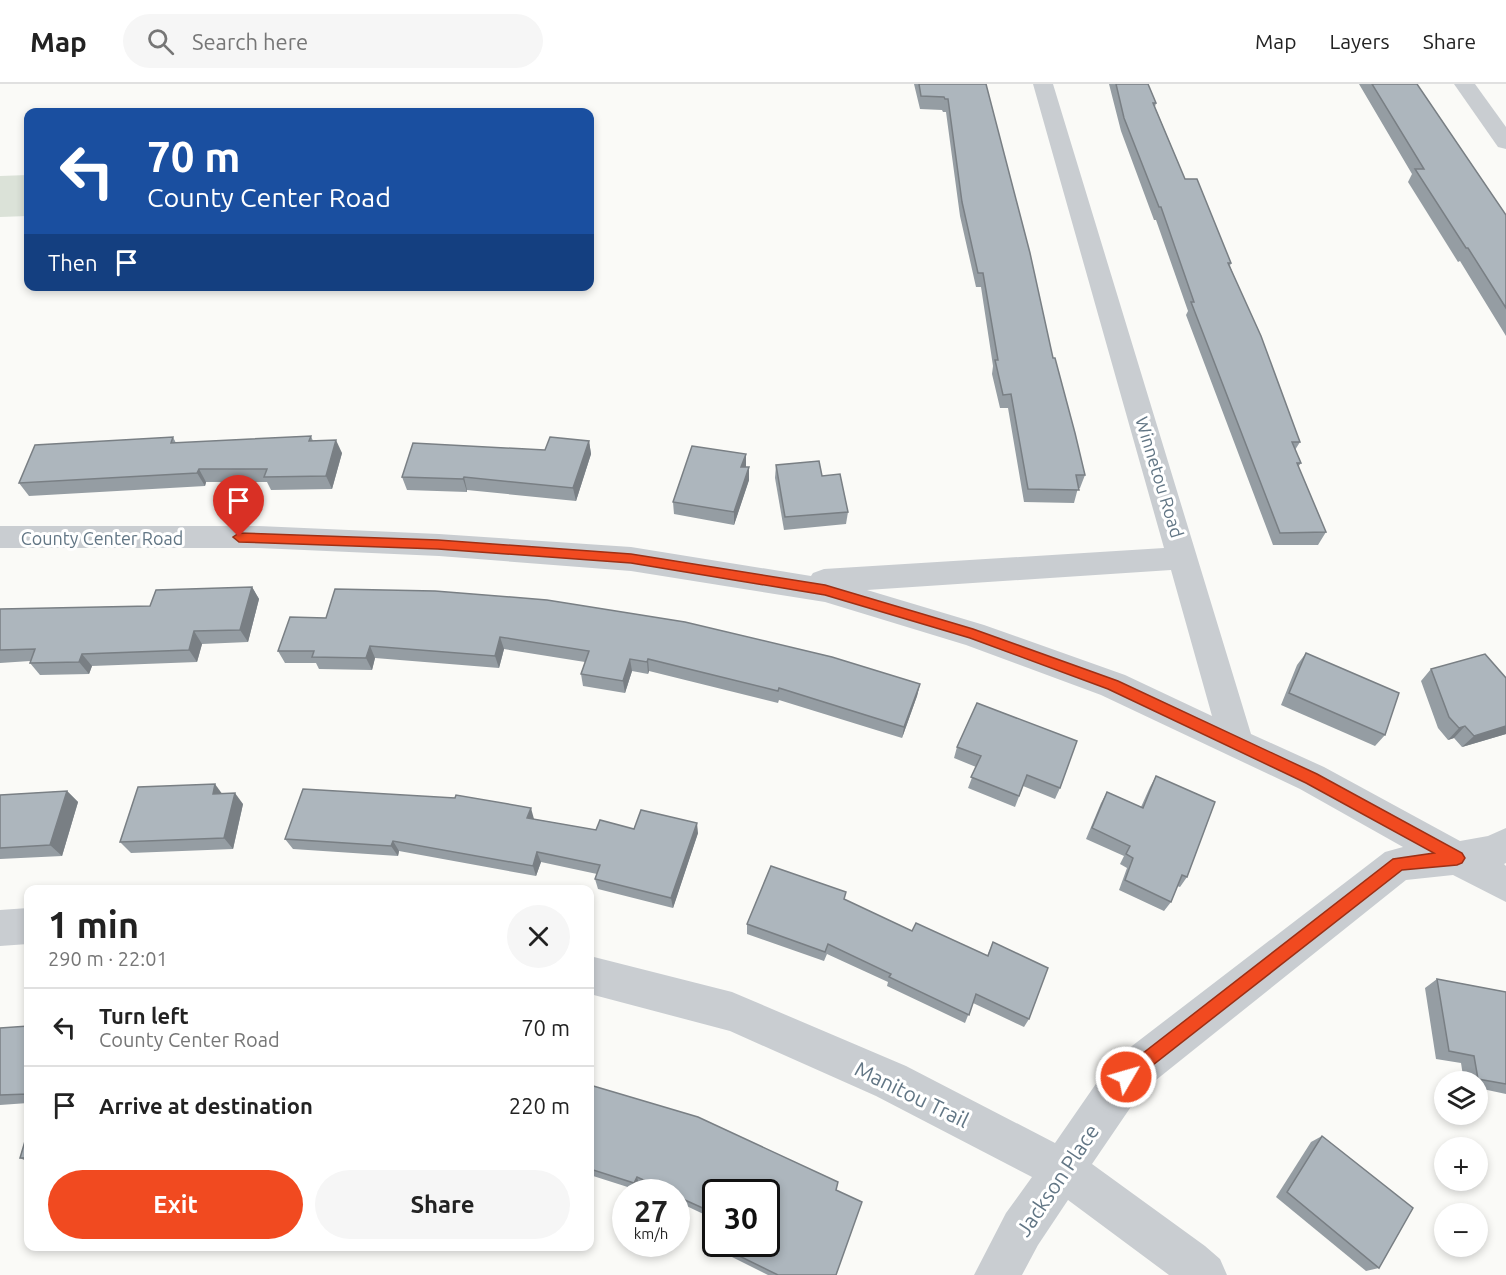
<!DOCTYPE html>
<html lang="en">
<head>
<meta charset="utf-8">
<style>
	body { margin:0; font-family:Ubuntu,sans-serif; background:#f6f6f6; color:#222; height:100vh; display:flex; flex-direction:column; font-size:22px; white-space:nowrap }
	* { box-sizing:border-box; margin:0 }
	p { font-size:20px; color:#767676 }
	.icon { flex:none; width:33px; height:33px; fill:none; stroke:currentColor; stroke-width:2; stroke-linecap:round; stroke-linejoin:round }
	.map { position:relative; flex:1; overflow:hidden }
	.details { position:absolute; left:24px; top:801px; width:570px; height:366px; display:flex; flex-direction:column; background:#fff; border-radius:12px; box-shadow:0 3px 9px #0003 }
	.details>* { flex:none }
	.hud { position:absolute; left:24px; top:24px; width:570px; height:183px; border-radius:12px; box-shadow:0 3px 9px #0003; background:#1a4fa0; color:#fff; overflow:hidden }
	.tools { position:absolute; left:1434px; top:987px; display:grid; gap:12px }
	.tools a { display:grid; place-items:center; width:54px; height:54px; border-radius:50%; background:#fff; box-shadow:0 3px 9px #0003; font-size:30px }
	.speed { position:absolute; left:612px; top:1095px; display:flex; gap:12px; font-size:30px; font-weight:700; text-align:center }
	.speed>* { display:grid; place-content:center; width:78px; height:78px; border-radius:50%; background:#fff; box-shadow:0 3px 9px #0003; line-height:1 }
	.speed small { font-size:15px; font-weight:400 }
	.speed .limit { border:3px solid #111; border-radius:9px; background:#fff; color:#111 }
	.pin { position:absolute; display:grid; place-items:center; width:51px; height:51px; color:#fff; margin:-62px -26px; border-radius:50% 50% 50% 0; rotate:-45deg; box-shadow:0 0 6px #0007 }
	.pin .icon { rotate:45deg }
	.me { position:absolute; width:66px; margin:-33px; rotate:52deg; stroke-linejoin:round; filter:drop-shadow(0 0 4px #0008) }
	.turn { display:flex; align-items:center; gap:21px; height:126px; padding:0 24px; font-size:27px }
	.turn .icon { width:78px; height:78px; stroke-width:2.5 }
	.turn b { display:block; font-size:42px; line-height:51px }
	.then { display:flex; align-items:center; height:57px; padding:0 24px; background:#0003; gap:12px; font-size:22px }
	.round { display:grid; place-items:center; flex:none; width:63px; height:63px; border-radius:32px; background:#f6f6f6 }
	.overview { display:flex; align-items:center; justify-content:space-between; height:102px; padding:0 24px }
	h1 { font-size:36px; font-weight:700; line-height:45px }
	.primary-button { display:flex; gap:12px; margin-top:auto; padding:12px 24px }
	.primary-button a { flex:1; height:69px; border-radius:36px; background:#f14a20; color:#fff; font-size:24px; font-weight:700; line-height:69px; text-align:center }
	.primary-button a+a { background:#f6f6f6; color:#222 }
	ul { padding:0; list-style:none }
	li { display:flex; align-items:center; gap:18px; height:78px; padding:0 24px; border-top:2px solid #e0e0e0 }
	li div { flex:1 }
	li b { display:block; font-size:22px }
	li em { font-style:normal }
	header { display:flex; align-items:center; gap:36px; box-sizing:border-box; height:84px; padding:0 30px; background:#fff; border-bottom:2px solid #e0e0e0 }
	header strong { font-size:28px }
	nav { display:flex; gap:33px; margin-inline-start:auto; font-size:21px }
	.search { width:420px; height:54px; background:#f6f6f6; display:flex; align-items:center; gap:15px; box-sizing:border-box; padding:0 21px; border-radius:33px; color:#767676; font-size:22px }
	.map>svg:first-child { display:block }
</style>
</head>
<body>
<header>
<strong>Map</strong>
<div class="search"><svg class="icon" aria-label="search" viewBox="0 0 24 24"><circle cx="10" cy="10" r="6"/><path d="M15 15l6 6"/></svg>Search here</div>
<nav><a>Map</a><a>Layers</a><a>Share</a></nav>
</header>
<div class="map">
<svg width="1506" height="1191" viewBox="0 0 1506 1191">
	<rect width="100%" height="100%" fill="#fafaf7"/>
	<!-- green -->
	<polygon fill="#dbe2d8" points="28,91 28,132 0,133 0,92"/>
	<g fill="none" stroke-linecap="round" stroke-linejoin="round">
		<!-- minor -->
		<g fill="#c9cdd1" fill-rule="evenodd">
			<path d="M1033,0H1053L1251,650L1324,683L1460,757L1488,752L1506,744V779L1504,780L1506,782V818L1453,791L1406,796L1141,1008L1092,1080L1205,1162L1220,1175L1227,1191H1169L1068,1116L1038,1161L1022,1191H974L1006,1129L1032,1093L876,1012L730,947L590,910V872L732,908L906,982L1055,1059L1111,978L1385,768L1403,763L1300,705L1101,611L966,561L825,518L631,487L439,472L259,464H0V442H259L439,450L631,463L811,492L813,489L824,485L1164,464ZM1171,486L1212,632L1125,591L984,541L867,506Z"/>
			<polygon points="1454,0 1475,0 1506,43 1506,65 1498,63"/>
			<polygon points="28,824 28,860 0,862 0,826"/>
		</g>
	</g>
	<!-- wall -->
	<g fill="#959da3">
		<polygon points="914,0 986,0 1053,274 1085,391 1080,404 1078,404 1074,419 1024,418 1008,324 1000,324 992,290 993,282 981,203 976,203 960,132 946,28 943,28 942,26 920,25"/>
		<polygon points="1109,0 1148,0 1156,19 1155,23 1185,95 1231,179 1230,182 1300,358 1295,366 1301,379 1298,383 1326,448 1318,461 1273,461 1186,231 1188,227 1156,136 1154,136 1121,47"/>
		<polygon points="1359,0 1417,0 1506,131 1506,252 1460,177 1458,178 1408,98 1412,90"/>
		<polygon points="311,352 313,357 342,369 332,405 271,406 267,398 206,398 205,402 29,412 19,399 173,353 176,359"/>
		<polygon points="589,357 591,370 576,417 467,406 467,408 407,406 402,393 545,366"/>
		<polygon points="746,370 746,383 749,383 749,396 734,441 674,430 673,418"/>
		<polygon points="776,381 822,392 848,428 846,440 784,446 775,394"/>
		<polygon points="252,503 259,515 248,558 202,560 197,578 92,582 89,590 40,591 30,579 30,577 0,579 0,525 150,522"/>
		<polygon points="326,534 920,600 917,612 902,654 779,616 778,619 649,587 648,590 632,587 625,609 583,602 581,590 585,578 504,565 499,584 375,574 372,586 319,585 316,579 285,579 278,567"/>
		<polygon points="1306,569 1385,651 1375,662 1281,621 1297,581"/>
		<polygon points="1431,585 1506,594 1506,650 1462,663 1454,654 1448,656 1438,644 1421,597"/>
		<polygon points="957,663 1060,704 1055,715 1023,702 1015,723 968,704 976,683 954,674"/>
		<polygon points="1156,692 1187,793 1180,803 1177,802 1171,818 1164,827 1119,806 1127,784 1120,780 1124,772 1086,755 1101,719 1107,708 1141,723 1150,703"/>
		<polygon points="67,707 78,718 62,772 0,775 0,711"/>
		<polygon points="222,710 243,720 233,765 131,769 120,758"/>
		<polygon points="534,735 596,746 634,745 698,749 673,824 598,805 595,795 597,790 541,778 536,792 399,767 398,772 293,765 285,755"/>
		<polygon points="845,816 912,847 987,872 993,858 1029,935 1024,943 973,919 965,939 887,902 888,898 827,870 824,877 747,850 747,840"/>
		<polygon points="1437,895 1506,908 1506,1010 1478,1004 1478,998 1464,998 1461,979 1436,975 1425,904"/>
		<polygon points="28,942 28,1019 0,1021 0,944"/>
		<polygon points="590,1001 836,1106 836,1191 768,1191 732,1173 731,1168 766,1160 716,1108 716,1136 676,1117 676,1108 658,1108 639,1100 637,1106 590,1091"/>
		<polygon points="28,1047 28,1078 20,1074"/>
		<polygon points="1322,1052 1379,1184 1366,1187 1276,1113 1311,1058"/>
	</g>
	<!-- shaded-wall -->
	<g fill="#797f84">
		<polygon points="336,356 342,369 332,405 326,392"/>
		<polygon points="589,357 591,370 576,417 573,404"/>
		<polygon points="746,370 746,383 741,383"/>
		<polygon points="749,383 749,396 734,441 734,428"/>
		<polygon points="199,385 206,398 205,402 197,389"/>
		<polygon points="464,393 467,406 467,408 463,395"/>
		<polygon points="252,503 259,515 248,558 240,546"/>
		<polygon points="194,547 202,560 197,578 189,566"/>
		<polygon points="500,553 504,565 499,584 495,572"/>
		<polygon points="370,562 375,574 372,586 366,574"/>
		<polygon points="82,570 92,582 89,590 79,578"/>
		<polygon points="630,575 632,587 625,609 623,597"/>
		<polygon points="648,575 649,587 648,590 647,578"/>
		<polygon points="920,600 917,612 902,654 904,643"/>
		<polygon points="1465,642 1454,654 1448,656 1459,644"/>
		<polygon points="1506,642 1506,650 1462,663 1474,652"/>
		<polygon points="215,700 223,711 213,710"/>
		<polygon points="67,707 78,718 62,772 50,761"/>
		<polygon points="235,709 243,720 233,765 224,754"/>
		<polygon points="531,724 534,735 530,745 527,734"/>
		<polygon points="697,739 698,749 673,824 671,814"/>
		<polygon points="393,757 399,767 398,772 391,762"/>
		<polygon points="537,768 541,778 536,792 533,782"/>
		<polygon points="637,1093 639,1100 637,1106 634,1099"/>
	</g>
	<!-- building -->
	<g fill="#adb6bd" stroke="#797f84" stroke-width="1.5">
		<polygon points="919,0 986,0 1030,169 1053,274 1055,274 1075,349 1085,391 1076,391 1079,406 1028,405 1011,310 1003,311 995,276 998,276 983,189 978,189 962,118 948,15 945,15 944,13 921,12"/>
		<polygon points="1116,0 1148,0 1156,19 1153,19 1185,95 1197,95 1231,179 1228,179 1261,252 1300,358 1292,358 1301,379 1297,379 1326,448 1280,449 1191,218 1194,218 1161,123 1159,123 1124,34"/>
		<polygon points="1372,0 1417,0 1506,131 1506,224 1468,164 1466,164 1415,85 1424,85"/>
		<polygon points="311,352 309,357 336,356 326,392 264,393 267,385 199,385 197,389 19,399 35,361 173,353 171,359"/>
		<polygon points="550,353 589,357 573,404 464,393 463,395 402,393 413,359 545,366"/>
		<polygon points="692,362 746,370 741,383 749,383 734,428 673,418"/>
		<polygon points="819,377 822,392 840,390 848,428 785,433 776,381"/>
		<polygon points="252,503 240,546 194,547 189,566 82,570 79,578 30,579 35,565 0,566 0,525 150,522 156,506"/>
		<polygon points="335,505 435,507 547,516 685,538 832,573 920,600 904,643 779,604 778,607 648,575 647,578 630,575 623,597 581,590 589,567 500,553 495,572 370,562 366,574 312,573 314,567 278,567 290,533 326,534"/>
		<polygon points="1306,569 1399,609 1385,651 1289,609"/>
		<polygon points="1485,570 1506,594 1506,642 1474,652 1465,642 1459,644 1449,633 1431,585"/>
		<polygon points="977,619 1077,657 1060,704 1027,691 1019,712 971,693 981,672 957,663"/>
		<polygon points="1156,692 1215,718 1187,793 1182,791 1171,818 1125,796 1133,774 1126,770 1130,762 1092,744 1107,708 1143,724"/>
		<polygon points="215,700 213,710 235,709 224,754 120,758 138,703"/>
		<polygon points="303,705 455,714 456,711 531,724 527,734 596,746 600,736 634,745 641,726 697,739 671,814 595,795 600,781 537,768 533,782 393,757 391,762 285,755"/>
		<polygon points="67,707 50,761 0,764 0,711"/>
		<polygon points="771,782 846,808 844,815 912,847 916,839 988,872 993,858 1048,884 1029,935 976,910 969,931 889,893 891,890 828,860 825,868 747,840"/>
		<polygon points="1437,895 1506,908 1506,1000 1478,995 1474,972 1449,967"/>
		<polygon points="28,942 28,1010 0,1011 0,944"/>
		<polygon points="590,1001 698,1033 838,1098 836,1106 862,1118 836,1191 778,1191 731,1168 735,1160 766,1160 766,1108 716,1108 716,1130 676,1112 676,1108 670,1108 637,1093 634,1099 590,1085"/>
		<polygon points="28,1047 28,1074 20,1074"/>
		<polygon points="1322,1052 1413,1124 1379,1184 1287,1108"/>
	</g>
	<!-- route -->
	<polygon fill="#f14a20" stroke="#9d3015" stroke-width="1.5" points="239,449 438,456 631,470 825,501 973,545 1118,597 1317,690 1462,769 1465,774 1462,779 1457,781 1402,786 1126,1002 1120,999 1118,993 1120,987 1393,775 1434,769 1306,699 1108,605 970,554 825,511 631,479 438,465 239,458 233,453"/>
	<g text-anchor="middle" dominant-baseline="central" stroke-width="6" stroke-linejoin="round" paint-order="stroke">
		<!-- street labels -->
		<g font-size="18" fill="#627685" stroke="#fff">
			<text transform="translate(1160 393) rotate(73)">Winnetou Road</text>
			<text x="102" y="454">County Center Road</text>
		</g>
		<!-- near-street labels -->
		<g font-size="21" fill="#627685" stroke="#fff">
			<text transform="translate(912 1010) rotate(26)">Manitou Trail</text>
			<text transform="translate(1057 1096) rotate(-56)">Jackson Place</text>
		</g>
	</g>
</svg>
<div class="tools">
<a><svg class="icon" aria-label="layers" viewBox="0 0 24 24"><path d="M12 4l9 5-9 5-9-5zM3 14l9 5 9-5"/></svg></a>
<a>+</a>
<a>−</a>
</div>
<div class="speed"><div>27<small>km/h</small></div><div class="limit">30</div></div>
<div class="pin" style="left:239px;top:453px;background:#d93025"><svg class="icon" aria-label="arrive" viewBox="0 0 24 24"><path d="M6 21V4h12l-3 4 3 4H6"/></svg></div>
<svg class="me" style="left:1126px;top:993px" viewBox="-20 -20 40 40"><circle r="17" fill="#f14a20" stroke="#fff" stroke-width="3"/><path d="M0-11L8 9 0 5-8 9z" fill="#fff"/></svg>
<div class="hud">
<div class="turn"><svg class="icon" aria-label="left" viewBox="0 0 24 24"><path d="M17 20v-9H6M10 6l-5 5 5 5"/></svg><div><b>70 m</b>County Center Road</div></div>
<div class="then">Then<svg class="icon" aria-label="arrive" viewBox="0 0 24 24"><path d="M6 21V4h12l-3 4 3 4H6"/></svg></div>
</div>
<section class="details">
<div class="overview"><div><h1>1 min</h1><p>290 m · 22:01</p></div><a class="round"><svg class="icon" aria-label="close" viewBox="0 0 24 24"><path d="M6 6l12 12M18 6L6 18"/></svg></a></div>
<ul>
<li><svg class="icon" aria-label="left" viewBox="0 0 24 24"><path d="M17 20v-9H6M10 6l-5 5 5 5"/></svg><div><b>Turn left</b><p>County Center Road</p></div><em>70 m</em></li>
<li><svg class="icon" aria-label="arrive" viewBox="0 0 24 24"><path d="M6 21V4h12l-3 4 3 4H6"/></svg><div><b>Arrive at destination</b></div><em>220 m</em></li>
</ul>
<div class="primary-button"><a>Exit</a><a>Share</a></div>
</section>
</div>
</body>
</html>
